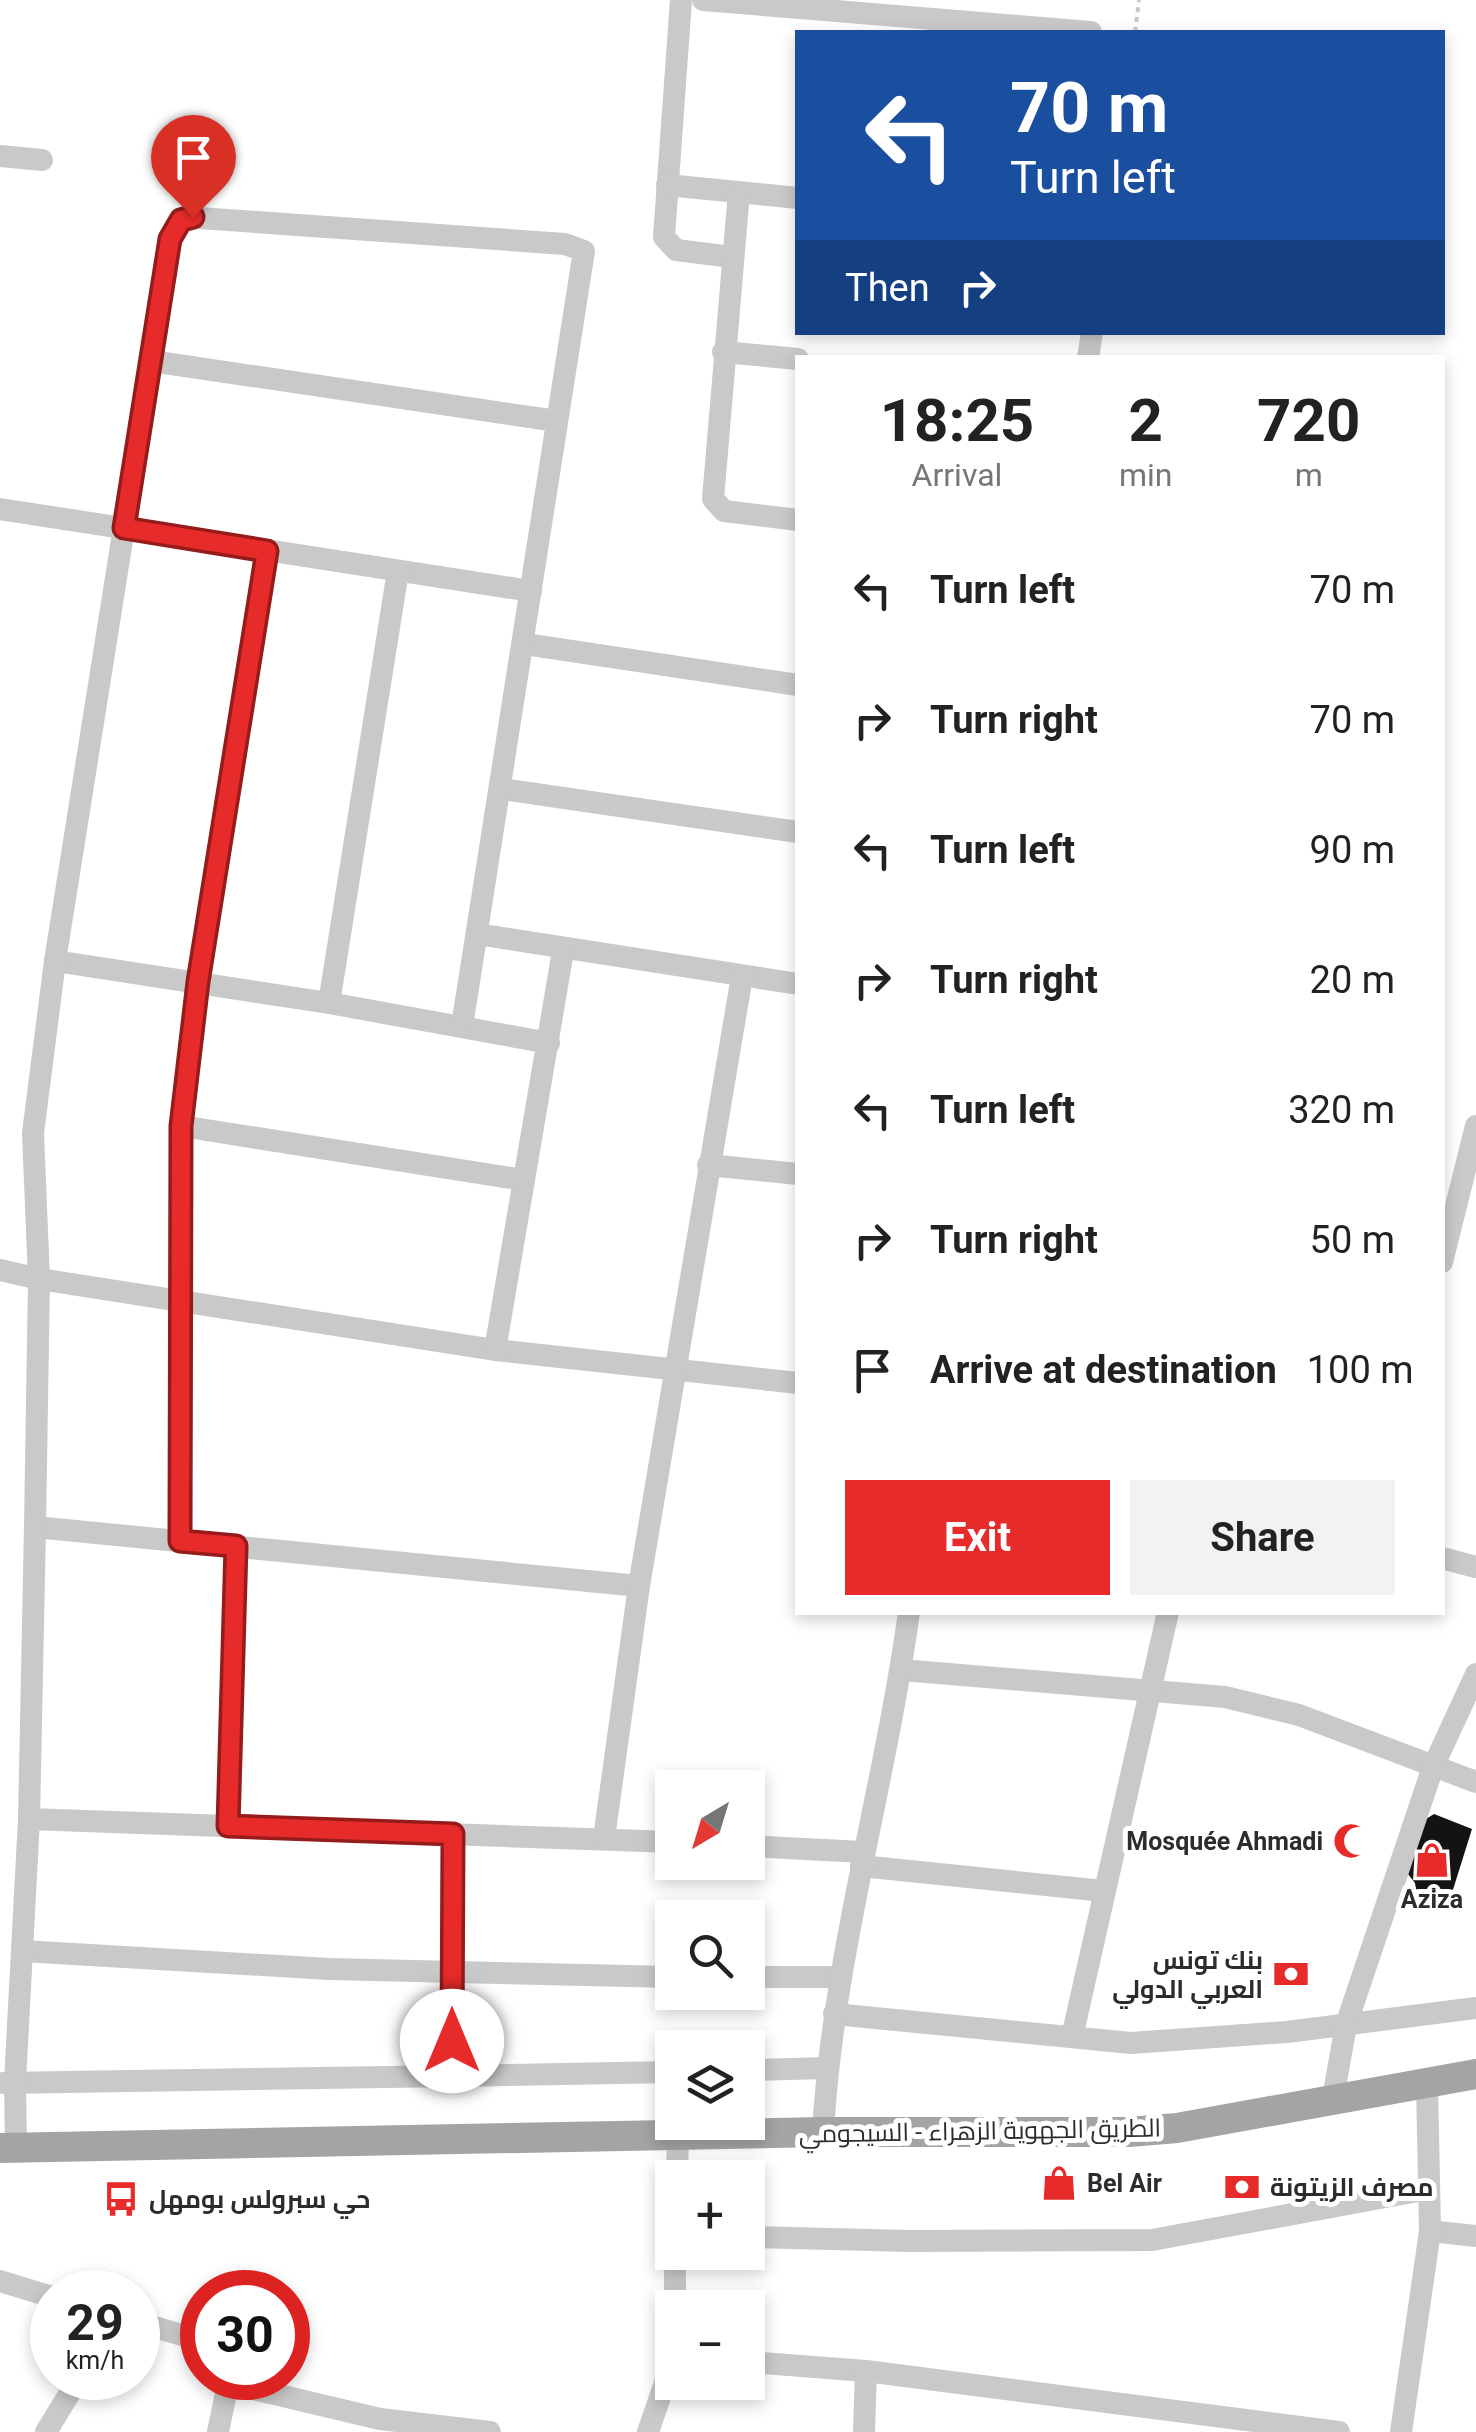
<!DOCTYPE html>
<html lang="en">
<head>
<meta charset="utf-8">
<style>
	body { margin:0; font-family:Roboto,Cairo,sans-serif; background:#f2f2f2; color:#222; height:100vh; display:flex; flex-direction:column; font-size:38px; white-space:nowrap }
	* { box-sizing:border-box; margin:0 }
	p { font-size:32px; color:#767676 }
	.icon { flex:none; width:55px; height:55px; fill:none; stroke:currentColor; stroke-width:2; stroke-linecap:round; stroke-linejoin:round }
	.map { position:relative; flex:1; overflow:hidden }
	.sheet { position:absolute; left:795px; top:355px; width:650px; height:1260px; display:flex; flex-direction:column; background:#fff; border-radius:0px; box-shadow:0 5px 15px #0003 }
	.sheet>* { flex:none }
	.banner { position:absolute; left:795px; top:30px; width:650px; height:305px; border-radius:0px; box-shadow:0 5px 15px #0003; background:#1a4fa0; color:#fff; overflow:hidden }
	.needle { width:65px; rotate:218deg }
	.tools { position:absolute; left:655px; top:1770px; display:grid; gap:20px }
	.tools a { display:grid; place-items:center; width:110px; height:110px; border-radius:0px; background:#fff; box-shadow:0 5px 15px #0003; font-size:50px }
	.speed { position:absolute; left:30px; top:2270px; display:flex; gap:20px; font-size:50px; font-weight:700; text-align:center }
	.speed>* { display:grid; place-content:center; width:130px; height:130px; border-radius:50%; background:#fff; box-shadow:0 5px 15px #0003; line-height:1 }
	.speed small { font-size:25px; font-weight:400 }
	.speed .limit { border:15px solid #d22; background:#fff; color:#111 }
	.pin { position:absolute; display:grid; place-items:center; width:85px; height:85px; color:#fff; margin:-102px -42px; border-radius:50% 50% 50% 0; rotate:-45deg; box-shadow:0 0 10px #0007 }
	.pin .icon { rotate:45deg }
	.me { position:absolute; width:110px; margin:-55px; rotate:0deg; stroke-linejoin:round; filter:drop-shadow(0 0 8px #0008) }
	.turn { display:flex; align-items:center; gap:35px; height:210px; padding:0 50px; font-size:45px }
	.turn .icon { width:130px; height:130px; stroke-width:2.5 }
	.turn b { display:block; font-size:70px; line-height:85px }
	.then { display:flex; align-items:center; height:95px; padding:0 50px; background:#0003; gap:20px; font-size:38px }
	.eta { display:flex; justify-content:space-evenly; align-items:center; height:170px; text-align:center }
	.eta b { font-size:60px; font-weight:700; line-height:70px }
	.primary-button { display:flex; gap:20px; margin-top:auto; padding:20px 50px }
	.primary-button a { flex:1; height:115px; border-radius:0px; background:#e72b2a; color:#fff; font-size:40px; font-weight:700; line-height:115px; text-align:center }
	.primary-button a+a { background:#f2f2f2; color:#222 }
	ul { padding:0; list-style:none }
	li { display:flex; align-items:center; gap:30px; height:130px; padding:0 50px }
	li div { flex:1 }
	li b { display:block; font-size:38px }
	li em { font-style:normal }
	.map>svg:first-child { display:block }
</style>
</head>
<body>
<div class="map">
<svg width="1476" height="2432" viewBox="0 0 1476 2432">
	<rect width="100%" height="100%" fill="#fff"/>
	<!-- building -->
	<polygon fill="#131313" points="1434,1814 1472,1829 1446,1912 1418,1904 1415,1883 1404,1869 1418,1824"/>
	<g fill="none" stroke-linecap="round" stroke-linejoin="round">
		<!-- path -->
		<polyline stroke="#c9c9c9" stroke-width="4" stroke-dasharray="5 5" stroke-linecap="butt" points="1135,32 1139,0"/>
		<!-- minor -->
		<g stroke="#c9c9c9" stroke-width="22">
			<polyline points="681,0 664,237 676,250 732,257"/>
			<polyline points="703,0 1091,32"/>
			<polyline points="0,156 42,160"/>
			<polyline points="667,185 798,198"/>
			<polyline points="739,192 713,499 724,511 798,520"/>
			<polyline points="723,352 798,359"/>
			<polyline points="1088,358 1092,332"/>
			<polyline points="151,361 557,421"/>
			<polyline points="0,509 531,591"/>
			<polyline points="525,644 798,685"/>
			<polyline points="502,789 798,832"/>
			<polyline points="477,934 798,984"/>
			<polyline points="55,961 329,1003 549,1043"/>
			<polyline points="329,1003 398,571"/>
			<polyline points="181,1126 198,982 267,551"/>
			<polyline points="708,1165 798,1174"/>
			<polyline points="1442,1262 1476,1126"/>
			<polyline points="0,1270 39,1279 495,1350 798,1383"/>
			<polyline points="495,1350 563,951"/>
			<polyline points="35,1527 639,1586"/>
			<polyline points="180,1541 181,1126 524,1180"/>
			<polyline points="1442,1558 1476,1567"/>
			<polyline points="901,1670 1225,1697 1299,1715 1476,1782"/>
			<polyline points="29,1819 672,1842"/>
			<polyline points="228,1825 236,1546"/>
			<polyline points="604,1838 639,1586 742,976"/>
			<polyline points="748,1846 863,1852"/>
			<polyline points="861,1866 1104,1891"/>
			<polyline points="22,1951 329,1969 672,1977"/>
			<polyline points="748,1977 839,1977"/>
			<polyline points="834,2014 1131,2043 1287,2032 1476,2008"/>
			<polyline points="1072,2037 1168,1612"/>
			<polyline points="748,2070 827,2068"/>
			<polyline points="452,2076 672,2072"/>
			<polyline points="3,2083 452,2076 453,1833"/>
			<polyline points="1333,2098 1346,2025 1433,1767 1476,1674"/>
			<path d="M823,2132C833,1956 885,1787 909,1612"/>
			<polyline points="16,2147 15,2082 29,1819 35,1527 39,1279 33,1133 55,961 170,239 185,217 565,244 584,251 462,1026"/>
			<polyline points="677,2178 678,2136"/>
			<polyline points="1430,2231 1476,2236"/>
			<polyline points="748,2237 910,2241 1152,2240 1429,2189"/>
			<polyline points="0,2281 52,2297"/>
			<polyline points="675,2308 675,2252"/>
			<polyline points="138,2322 202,2341"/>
			<polyline points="748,2362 866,2371 1339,2432"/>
			<polyline points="46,2432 79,2378"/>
			<polyline points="218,2432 228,2383 380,2419 490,2432"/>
			<polyline points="648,2432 672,2362"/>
			<polyline points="864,2432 866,2371"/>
			<polyline points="1401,2432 1430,2231 1427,2085"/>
		</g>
		<!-- major -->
		<polyline stroke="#a4a4a4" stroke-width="30" points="0,2148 823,2132 1129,2132 1177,2128 1476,2074"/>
	</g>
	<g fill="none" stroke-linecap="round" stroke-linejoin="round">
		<defs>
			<polyline id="route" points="193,217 181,220 170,239 124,528 267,551 198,982 181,1126 180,1541 236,1546 228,1826 453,1834 452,2041"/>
		</defs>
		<!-- route casing -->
		<use href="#route" stroke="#961c1b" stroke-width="25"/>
		<!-- route -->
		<use href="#route" stroke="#e72b2a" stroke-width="18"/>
	</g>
	<!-- icons -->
	<defs>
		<symbol id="mosque-bare" viewBox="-9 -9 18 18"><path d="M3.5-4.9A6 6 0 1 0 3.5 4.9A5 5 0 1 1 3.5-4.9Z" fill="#e72b2a" stroke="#fff" stroke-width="2.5" paint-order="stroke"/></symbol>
		<symbol id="shop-bare" viewBox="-9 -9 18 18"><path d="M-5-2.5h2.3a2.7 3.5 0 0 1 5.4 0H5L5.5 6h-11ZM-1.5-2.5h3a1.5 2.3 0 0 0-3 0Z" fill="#e72b2a" stroke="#fff" stroke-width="2.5" paint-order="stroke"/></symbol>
		<symbol id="bank-bare" viewBox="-9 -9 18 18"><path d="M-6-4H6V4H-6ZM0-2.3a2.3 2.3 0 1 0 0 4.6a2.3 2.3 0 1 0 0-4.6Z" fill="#e72b2a" stroke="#fff" stroke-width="2.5" paint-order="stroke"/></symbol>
		<symbol id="bus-bare" viewBox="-9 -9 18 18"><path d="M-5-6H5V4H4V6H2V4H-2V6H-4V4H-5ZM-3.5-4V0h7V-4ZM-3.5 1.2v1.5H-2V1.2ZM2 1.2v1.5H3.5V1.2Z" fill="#e72b2a" stroke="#fff" stroke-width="2.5" paint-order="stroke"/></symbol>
	</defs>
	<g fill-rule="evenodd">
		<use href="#mosque-bare" x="1326" y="1816" width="50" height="50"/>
		<use href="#shop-bare" x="1407" y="1835" width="50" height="50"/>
		<use href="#bank-bare" x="1266" y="1949" width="50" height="50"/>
		<use href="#shop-bare" x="1034" y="2158" width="50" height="50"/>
		<use href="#bank-bare" x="1217" y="2162" width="50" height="50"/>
		<use href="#bus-bare" x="96" y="2174" width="50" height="50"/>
	</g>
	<g text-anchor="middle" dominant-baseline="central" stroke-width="10" stroke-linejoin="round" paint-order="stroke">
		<!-- poi labels -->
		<g font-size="25" font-weight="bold" fill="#2c2c2c" stroke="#fff" text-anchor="start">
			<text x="1323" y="1841" text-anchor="end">Mosquée Ahmadi</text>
			<text x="1432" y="1899" text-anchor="middle">Aziza</text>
			<text x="1263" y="1960" text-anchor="end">بنك تونس<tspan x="1263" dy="29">العربي الدولي</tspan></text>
			<text x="1087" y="2183">Bel Air</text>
			<text x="1270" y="2187">مصرف الزيتونة</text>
			<text x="149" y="2199">حي سبرولس بومهل</text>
		</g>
		<!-- street labels -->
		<g font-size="25" fill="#2c2c2c" stroke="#fff">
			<text transform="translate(980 2131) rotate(-1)">الطريق الجهوية الزهراء - السيجومي</text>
		</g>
	</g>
</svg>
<div class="tools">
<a><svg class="needle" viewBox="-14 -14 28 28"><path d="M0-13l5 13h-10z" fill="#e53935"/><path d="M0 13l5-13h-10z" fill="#767676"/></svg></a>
<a><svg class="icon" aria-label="search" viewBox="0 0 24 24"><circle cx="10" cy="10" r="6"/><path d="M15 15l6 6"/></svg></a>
<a><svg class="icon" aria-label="layers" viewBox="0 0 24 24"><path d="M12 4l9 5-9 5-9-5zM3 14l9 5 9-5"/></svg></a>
<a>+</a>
<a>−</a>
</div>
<div class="speed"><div>29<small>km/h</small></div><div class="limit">30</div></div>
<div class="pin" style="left:193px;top:217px;background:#d93025"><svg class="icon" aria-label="arrive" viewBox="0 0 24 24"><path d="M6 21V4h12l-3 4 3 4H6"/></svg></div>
<svg class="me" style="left:452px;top:2041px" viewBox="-20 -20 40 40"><circle r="19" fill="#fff"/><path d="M0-13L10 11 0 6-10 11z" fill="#e72b2a"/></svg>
<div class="banner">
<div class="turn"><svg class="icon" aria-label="left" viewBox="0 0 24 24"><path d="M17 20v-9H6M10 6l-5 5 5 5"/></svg><div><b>70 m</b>Turn left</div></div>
<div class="then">Then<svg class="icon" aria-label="right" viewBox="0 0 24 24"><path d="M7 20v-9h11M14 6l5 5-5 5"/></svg></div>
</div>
<section class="sheet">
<div class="eta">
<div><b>18:25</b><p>Arrival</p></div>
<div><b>2</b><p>min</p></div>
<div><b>720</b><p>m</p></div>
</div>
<ul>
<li><svg class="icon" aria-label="left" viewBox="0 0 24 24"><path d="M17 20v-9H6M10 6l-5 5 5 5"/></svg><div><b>Turn left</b></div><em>70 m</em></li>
<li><svg class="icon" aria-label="right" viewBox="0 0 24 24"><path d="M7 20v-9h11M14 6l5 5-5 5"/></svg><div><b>Turn right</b></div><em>70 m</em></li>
<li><svg class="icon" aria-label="left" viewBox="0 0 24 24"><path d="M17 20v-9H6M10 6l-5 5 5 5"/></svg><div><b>Turn left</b></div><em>90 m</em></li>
<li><svg class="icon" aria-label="right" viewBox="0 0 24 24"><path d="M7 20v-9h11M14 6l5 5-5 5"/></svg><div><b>Turn right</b></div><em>20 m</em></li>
<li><svg class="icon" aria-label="left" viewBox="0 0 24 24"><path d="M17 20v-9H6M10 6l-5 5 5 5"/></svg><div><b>Turn left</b></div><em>320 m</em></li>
<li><svg class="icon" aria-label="right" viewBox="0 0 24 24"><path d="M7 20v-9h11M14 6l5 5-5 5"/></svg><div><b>Turn right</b></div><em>50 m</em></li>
<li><svg class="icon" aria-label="arrive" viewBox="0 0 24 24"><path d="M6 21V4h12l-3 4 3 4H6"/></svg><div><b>Arrive at destination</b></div><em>100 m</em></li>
</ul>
<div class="primary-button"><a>Exit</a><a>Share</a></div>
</section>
</div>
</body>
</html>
